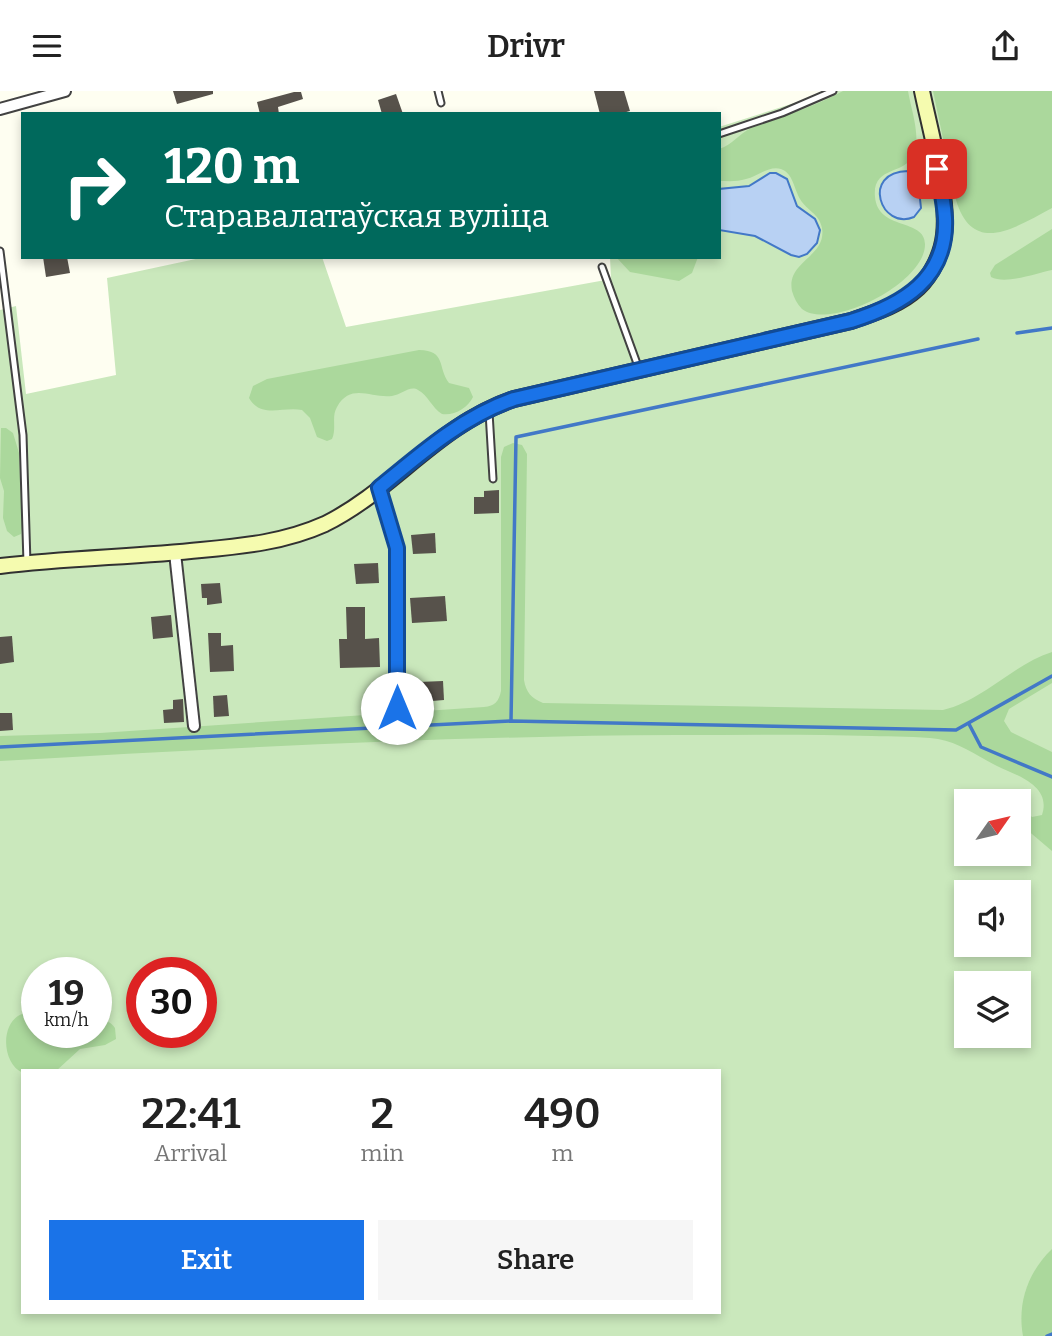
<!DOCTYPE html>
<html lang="en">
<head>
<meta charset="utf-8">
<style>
	body { margin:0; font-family:Bitter,serif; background:#f6f6f6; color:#222; height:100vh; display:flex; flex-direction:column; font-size:26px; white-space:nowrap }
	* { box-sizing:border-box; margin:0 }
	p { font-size:23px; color:#767676 }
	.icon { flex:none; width:38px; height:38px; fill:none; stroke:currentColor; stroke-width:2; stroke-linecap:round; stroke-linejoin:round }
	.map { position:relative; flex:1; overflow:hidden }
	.side { position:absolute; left:21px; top:978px; width:700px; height:245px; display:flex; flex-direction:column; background:#fff; border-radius:0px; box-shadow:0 4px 10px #0003 }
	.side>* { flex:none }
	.hud { position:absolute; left:21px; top:21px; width:700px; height:147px; border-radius:0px; box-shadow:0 4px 10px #0003; background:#00695c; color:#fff; overflow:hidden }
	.needle { width:46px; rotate:56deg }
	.tools { position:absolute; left:954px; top:698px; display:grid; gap:14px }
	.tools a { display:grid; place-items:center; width:77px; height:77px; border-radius:0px; background:#fff; box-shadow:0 4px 10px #0003; font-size:35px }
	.speed { position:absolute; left:21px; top:866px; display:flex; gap:14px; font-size:35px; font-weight:700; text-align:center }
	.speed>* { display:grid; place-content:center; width:91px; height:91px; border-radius:50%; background:#fff; box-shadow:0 4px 10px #0003; line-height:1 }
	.speed small { font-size:18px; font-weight:400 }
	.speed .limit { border:10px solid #d22; background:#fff; color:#111 }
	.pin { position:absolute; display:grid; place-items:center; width:60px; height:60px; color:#fff; margin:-30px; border-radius:14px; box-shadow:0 4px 10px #0006 }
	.me { position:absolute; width:77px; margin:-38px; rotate:0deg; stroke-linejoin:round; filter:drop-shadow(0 0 5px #0008) }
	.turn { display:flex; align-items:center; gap:24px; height:147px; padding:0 28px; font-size:32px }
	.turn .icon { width:91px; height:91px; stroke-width:2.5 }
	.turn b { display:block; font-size:49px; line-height:60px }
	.eta { display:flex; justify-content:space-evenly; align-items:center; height:119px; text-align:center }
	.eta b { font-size:42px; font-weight:600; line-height:49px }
	.button { display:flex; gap:14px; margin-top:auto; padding:14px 28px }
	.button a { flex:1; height:80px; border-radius:0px; background:#1a73e8; color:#fff; font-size:28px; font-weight:600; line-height:80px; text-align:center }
	.button a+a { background:#f6f6f6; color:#222 }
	header { display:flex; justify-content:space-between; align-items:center; height:91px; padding:0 28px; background:#fff; font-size:32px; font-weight:600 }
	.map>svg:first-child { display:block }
</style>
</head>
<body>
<header><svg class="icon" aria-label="menu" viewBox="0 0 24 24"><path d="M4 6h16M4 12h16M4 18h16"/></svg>Drivr<svg class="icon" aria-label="share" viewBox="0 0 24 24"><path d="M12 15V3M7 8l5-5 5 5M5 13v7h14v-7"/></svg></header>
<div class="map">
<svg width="1052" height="1245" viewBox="0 0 1052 1245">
	<rect width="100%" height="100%" fill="#fefef1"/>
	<!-- green -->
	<path fill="#cae8bc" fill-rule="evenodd" d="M823,0H1052V1245H0V219L16,215L26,303L116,284L107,187L205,166H322L346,236L611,188L610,166H719V36L810,7ZM966,710H1018V763H966ZM966,802H1018V854H966ZM37,882H96V942H37ZM142,882H201V942H142ZM966,892H1018V945H966ZM23,980H719V1222H23Z"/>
	<!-- forest -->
	<g fill="#abd89c">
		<path d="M843,0H908C911,18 921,45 914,63C905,85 872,74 875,106C878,140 925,127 925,153C926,192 830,240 802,218C797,213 794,207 792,200C786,170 827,166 822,137C819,122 807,120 800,108C794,98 793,82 781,78C769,74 757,86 746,88C737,91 728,90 719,90V58C732,54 739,43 751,37C782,25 814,16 843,0Z"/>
		<path d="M933,0H1052V117C1016,136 973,166 956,109Z"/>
		<path d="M1052,138V179C1036,182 1006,194 991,186L990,182L995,174Z"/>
		<polygon points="616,166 698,166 692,182 679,190 630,181"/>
		<path d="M419,259C447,260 437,276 449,292L469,297L473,306C468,317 454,325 442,323C432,317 428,304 418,299C410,294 401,304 392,305C372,308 351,291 337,316C331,326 337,337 332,348L327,350L317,346L310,327L302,319C283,315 261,328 249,307L253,295L267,288Z"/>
		<polygon points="1,337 6,337 13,342 19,362 22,435 21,443 14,446 7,440 3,427 4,400 0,387"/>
		<path d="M513,352L522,354L527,363L524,589C526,601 531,607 543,612L943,619C984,609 1012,574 1052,561V592L1009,618L1004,630L1011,641L1052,661V760L1019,732V713L1032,726L1042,724C1052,694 1015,684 997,675C977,665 960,652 938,648C917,645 894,646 872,645C807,643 742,644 676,644C451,645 225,657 0,670V645L100,642L484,616C495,615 499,610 501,600V366L504,356Z"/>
		<path d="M26,922L37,924V942H96V931C105,929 110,930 115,937L116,948L105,954L80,958L56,980H23V982C0,972 0,926 26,922Z"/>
		<path d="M1052,1158V1245H1023C1017,1212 1028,1181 1052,1158Z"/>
	</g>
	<!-- water -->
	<g fill="#b8d1f3" stroke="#4278c7" stroke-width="2">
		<path d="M908,80L918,90L921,117L914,126C881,140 860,81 908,80Z"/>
		<polygon points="770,82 776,82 787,88 797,115 815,128 820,139 817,152 807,163 799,166 791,164 755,145 719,139 719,98 749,95"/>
	</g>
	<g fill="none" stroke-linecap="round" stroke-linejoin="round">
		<!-- stream -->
		<g stroke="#4278c7" stroke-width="3.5">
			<polyline points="1017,242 1052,237"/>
			<polyline points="511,630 516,346 978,248"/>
			<polyline points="969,633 981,656 1052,686"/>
			<polyline points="0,656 511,630 956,639 1052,585"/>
			<polyline points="1047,1245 1052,1243"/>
		</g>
	</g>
	<!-- building -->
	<g fill="#57524b">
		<polygon points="173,0 213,0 213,3 177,13"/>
		<polygon points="594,0 624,0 630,20 619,23 600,23"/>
		<polygon points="294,1 301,1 303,8 278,16 279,23 260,23 257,11"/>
		<polygon points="396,3 403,23 382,23 378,9"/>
		<polygon points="43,166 67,166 70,182 46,186"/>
		<polygon points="499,399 499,422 474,423 474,406 484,406 484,400"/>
		<polygon points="435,442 436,462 413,463 411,444"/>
		<polygon points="378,472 379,492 356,493 354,473"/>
		<polygon points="220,492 222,512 207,514 207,507 202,507 201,493"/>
		<polygon points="445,505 447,530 412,532 410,507"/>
		<polygon points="346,516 365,516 365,548 379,547 380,576 340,577 339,548 347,548"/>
		<polygon points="171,524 173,546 153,548 151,526"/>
		<polygon points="208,542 221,542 221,555 233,554 234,580 210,581"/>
		<polygon points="12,545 14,571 0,573 0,546"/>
		<polygon points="443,590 444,609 420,611 419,591"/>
		<polygon points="227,604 229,625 214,626 213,605"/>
		<polygon points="183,608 184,631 164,632 163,619 173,618 173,609"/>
		<polygon points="0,622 12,622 13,639 0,640"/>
	</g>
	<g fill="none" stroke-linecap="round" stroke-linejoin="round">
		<defs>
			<g id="lane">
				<polyline points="438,0 441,12"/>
				<polyline points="719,43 782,22 833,0"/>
				<polyline points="0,160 23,344 27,472"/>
				<polyline points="602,176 639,278"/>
				<polyline points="489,321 493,388"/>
			</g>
			<g id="street">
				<polyline points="0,18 65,0"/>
				<polyline points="379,397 397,457 397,617"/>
				<polyline points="175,462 194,635"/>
			</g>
			<path id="secondary" d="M0,475C67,467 134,466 201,459C244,455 285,451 325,433C394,399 437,334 514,308L851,230C874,222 900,214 918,197C932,184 942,162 944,144C949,106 930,39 922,0"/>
		</defs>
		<!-- lane casing -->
		<use href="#lane" stroke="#424242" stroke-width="9"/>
		<!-- street casing -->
		<use href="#street" stroke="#424242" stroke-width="14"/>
		<!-- secondary casing -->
		<use href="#secondary" stroke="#313131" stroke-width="18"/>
		<!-- lane -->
		<use href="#lane" stroke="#fff" stroke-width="5"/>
		<!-- street -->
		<use href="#street" stroke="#fff" stroke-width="10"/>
		<!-- secondary -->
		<use href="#secondary" stroke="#f5fbaf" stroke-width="14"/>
	</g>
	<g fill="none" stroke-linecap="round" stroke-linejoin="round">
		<defs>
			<path id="route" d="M397,617V457L379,397C420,363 462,326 514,308L851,230C902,214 948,188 945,127C944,110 940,94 937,78"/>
		</defs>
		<!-- route casing -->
		<use href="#route" stroke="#114b97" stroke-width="18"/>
		<!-- route -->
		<use href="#route" stroke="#1a73e8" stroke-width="12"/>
	</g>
</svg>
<div class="tools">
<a><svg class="needle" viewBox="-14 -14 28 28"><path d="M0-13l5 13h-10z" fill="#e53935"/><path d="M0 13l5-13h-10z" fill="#767676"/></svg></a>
<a><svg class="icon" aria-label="sound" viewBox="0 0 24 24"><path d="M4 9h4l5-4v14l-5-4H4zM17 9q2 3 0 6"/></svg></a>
<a><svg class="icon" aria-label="layers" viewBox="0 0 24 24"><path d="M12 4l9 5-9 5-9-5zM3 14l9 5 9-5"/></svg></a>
</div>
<div class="speed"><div>19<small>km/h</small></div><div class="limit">30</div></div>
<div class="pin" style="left:937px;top:78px;background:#d93025"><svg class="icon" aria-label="arrive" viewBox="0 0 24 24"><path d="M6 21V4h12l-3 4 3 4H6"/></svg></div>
<svg class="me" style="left:397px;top:617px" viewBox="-20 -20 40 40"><circle r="19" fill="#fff"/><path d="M0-13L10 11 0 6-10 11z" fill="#1a73e8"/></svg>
<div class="hud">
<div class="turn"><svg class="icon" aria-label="right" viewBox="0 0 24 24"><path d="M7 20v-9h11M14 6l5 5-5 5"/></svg><div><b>120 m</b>Старавалатаўская вуліца</div></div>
</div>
<section class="side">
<div class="eta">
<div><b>22:41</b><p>Arrival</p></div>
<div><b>2</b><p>min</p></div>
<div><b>490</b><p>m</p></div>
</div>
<div class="button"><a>Exit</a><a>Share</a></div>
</section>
</div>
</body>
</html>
